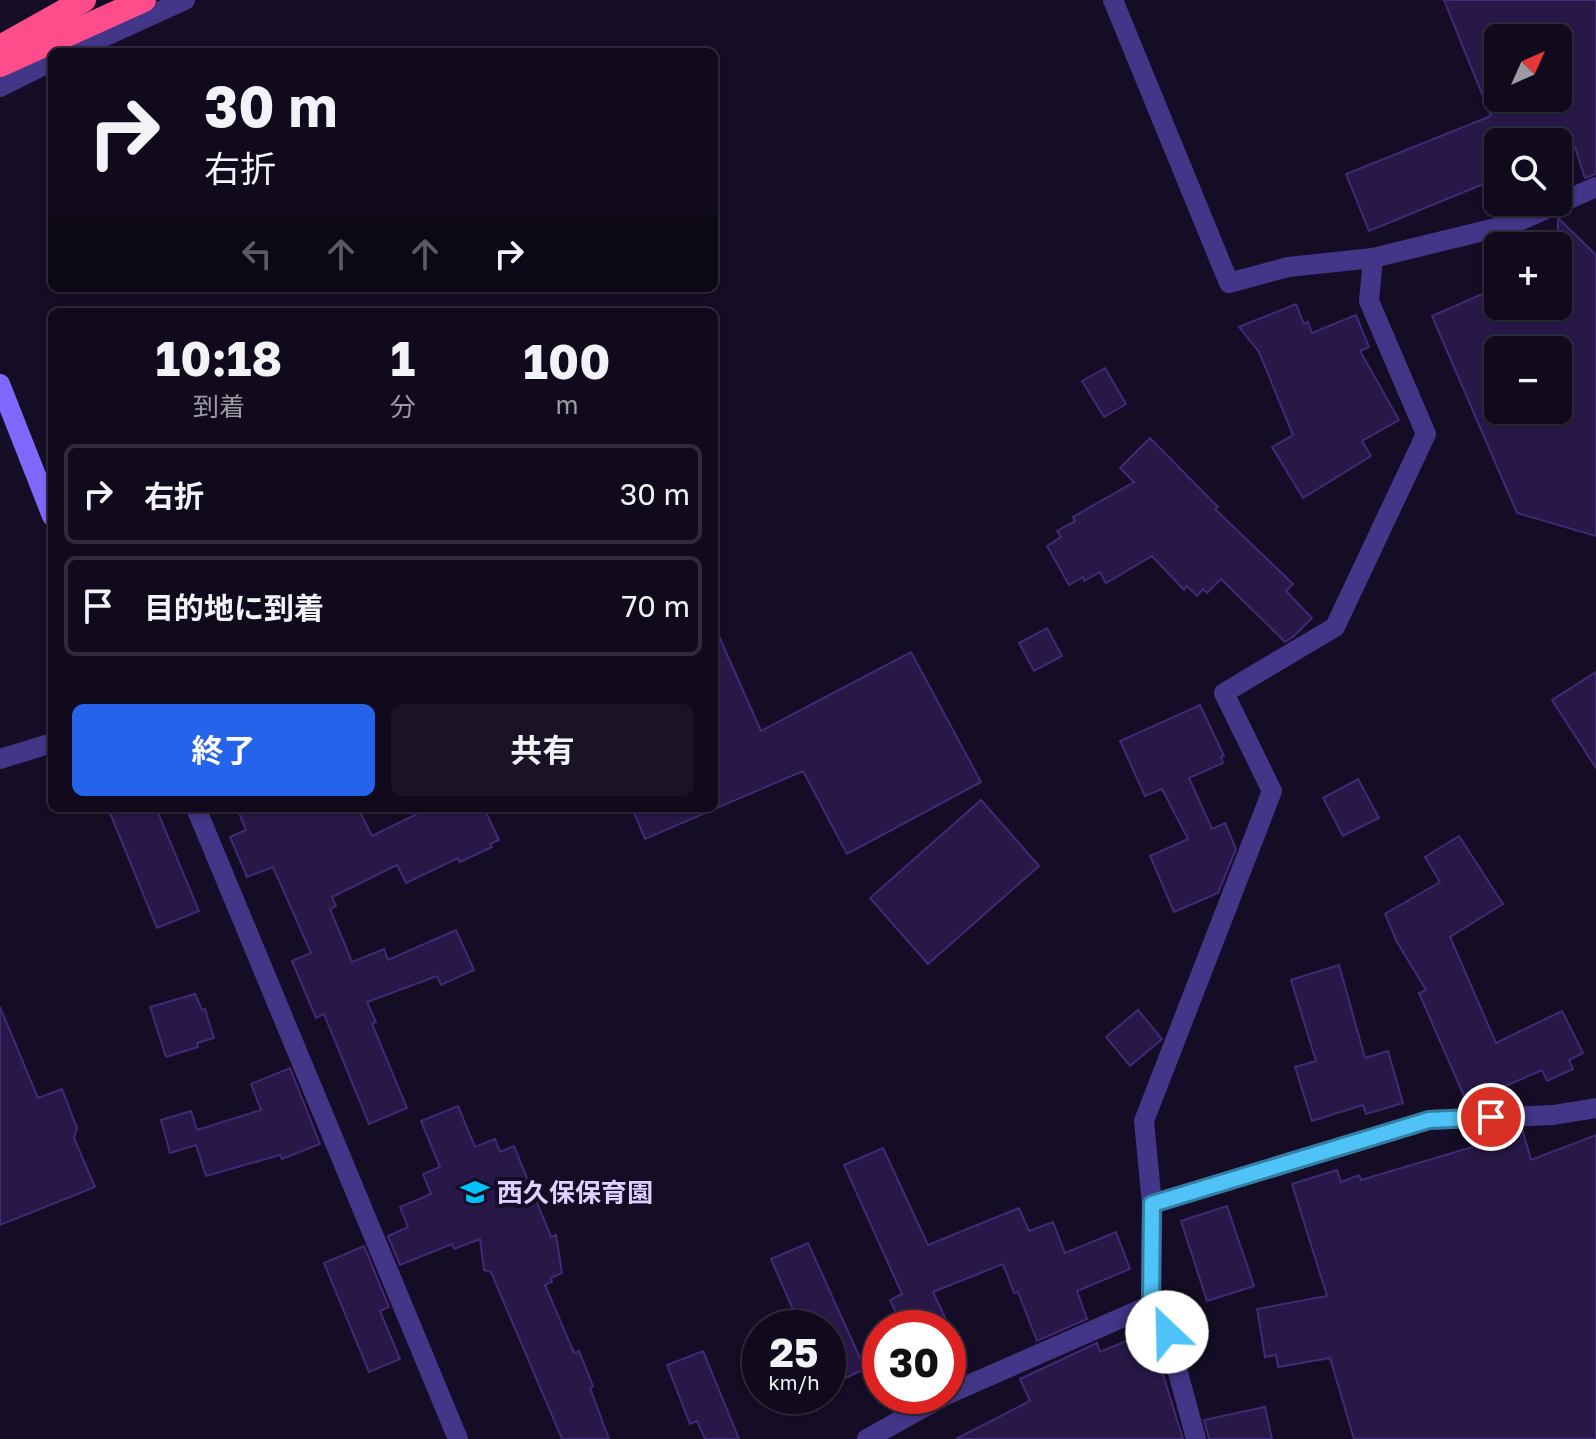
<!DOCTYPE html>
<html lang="ja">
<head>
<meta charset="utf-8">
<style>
	body { margin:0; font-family:"Golos Text","Noto Sans JP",sans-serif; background:#191325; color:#f1f3f6; height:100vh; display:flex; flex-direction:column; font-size:30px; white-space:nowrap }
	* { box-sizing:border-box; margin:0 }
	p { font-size:26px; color:#9c9aa3 }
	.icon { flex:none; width:44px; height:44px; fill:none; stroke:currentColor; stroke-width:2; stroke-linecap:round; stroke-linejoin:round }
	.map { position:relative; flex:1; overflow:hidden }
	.panel { position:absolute; left:48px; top:308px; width:670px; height:504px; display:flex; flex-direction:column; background:#100a1c; border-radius:12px; box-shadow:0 2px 6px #0004,0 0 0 2px #302b3b }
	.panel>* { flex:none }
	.top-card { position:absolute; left:48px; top:48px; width:670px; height:244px; border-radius:12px; box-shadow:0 2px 6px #0004,0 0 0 2px #302b3b; background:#100a1c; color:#f1f3f6; overflow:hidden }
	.needle { width:52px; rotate:45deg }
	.controls { position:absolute; left:1484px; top:24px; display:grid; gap:16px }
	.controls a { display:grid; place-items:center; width:88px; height:88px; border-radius:12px; background:#100a1c; box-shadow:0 2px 6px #0004,0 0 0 2px #302b3b; font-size:40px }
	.speed { position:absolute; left:742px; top:1310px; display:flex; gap:16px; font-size:40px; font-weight:700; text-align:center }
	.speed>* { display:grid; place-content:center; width:104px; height:104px; border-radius:50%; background:#100a1c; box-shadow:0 2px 6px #0004,0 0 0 2px #302b3b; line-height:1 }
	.speed small { font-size:20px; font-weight:400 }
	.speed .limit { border:12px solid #d22; background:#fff; color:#111 }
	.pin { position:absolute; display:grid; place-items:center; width:68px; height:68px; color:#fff; margin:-34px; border:4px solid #fff; border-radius:50%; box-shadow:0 2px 8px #0007 }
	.me { position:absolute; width:88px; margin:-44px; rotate:336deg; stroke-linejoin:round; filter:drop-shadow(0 0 6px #0008) }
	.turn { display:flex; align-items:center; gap:28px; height:168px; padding:0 24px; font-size:36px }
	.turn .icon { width:104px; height:104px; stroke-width:2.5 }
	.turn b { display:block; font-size:56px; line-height:68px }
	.lanes { display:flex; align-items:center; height:76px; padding:0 24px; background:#0003; justify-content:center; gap:40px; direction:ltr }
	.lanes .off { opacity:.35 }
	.eta { display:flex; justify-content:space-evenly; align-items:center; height:136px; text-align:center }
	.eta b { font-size:48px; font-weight:700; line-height:56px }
	.action { display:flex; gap:16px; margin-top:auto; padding:16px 24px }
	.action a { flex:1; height:92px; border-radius:12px; background:#2563eb; color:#fff; font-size:32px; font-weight:700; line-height:92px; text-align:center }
	.action a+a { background:#191325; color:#f1f3f6 }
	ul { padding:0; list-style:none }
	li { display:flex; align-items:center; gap:24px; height:100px; margin:0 16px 12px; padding:0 8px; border:4px solid #302b3b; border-radius:12px }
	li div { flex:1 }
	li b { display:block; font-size:30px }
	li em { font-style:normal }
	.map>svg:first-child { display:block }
</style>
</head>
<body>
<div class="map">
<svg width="1596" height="1439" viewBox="0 0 1596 1439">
	<rect width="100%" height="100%" fill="#150d25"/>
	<!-- building -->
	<g fill="#281847" stroke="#422975" stroke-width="2" fill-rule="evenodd">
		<path d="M1444,0H1596V174L1585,178L1575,147L1558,154V142H1498V178L1369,231L1346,174L1491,116ZM1498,38H1558V98H1498Z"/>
		<path d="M1558,218L1596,255V536L1517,513L1432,316L1498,287V306H1558ZM1498,350H1558V410H1498Z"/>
		<polygon points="1296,304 1304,324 1308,322 1312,333 1356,315 1369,347 1360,351 1399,420 1362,441 1371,456 1303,498 1272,447 1293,435 1259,352 1239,327"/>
		<polygon points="1105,368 1126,404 1104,417 1082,381"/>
		<polygon points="1150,438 1218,507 1215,509 1293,584 1286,591 1312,618 1294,636 1285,642 1221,579 1207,593 1203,589 1197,596 1187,586 1184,590 1152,556 1106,583 1100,572 1084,581 1083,577 1069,585 1047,546 1061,537 1057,531 1075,521 1073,517 1134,482 1120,468"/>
		<polygon points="714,625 761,731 911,652 981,782 847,854 803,771 645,839 632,808 714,808"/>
		<polygon points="1047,628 1062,656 1034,671 1019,643"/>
		<polygon points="1596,672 1596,768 1552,700"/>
		<polygon points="1200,705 1224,756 1221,757 1223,763 1189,778 1212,829 1225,823 1236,849 1218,893 1174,912 1150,856 1188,839 1162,789 1145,796 1120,741"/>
		<polygon points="1358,779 1379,818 1343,836 1323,798"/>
		<polygon points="981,800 1039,866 928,964 870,898"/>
		<polygon points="108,808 156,808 199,911 157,928"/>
		<polygon points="237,808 358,808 372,836 429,808 484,808 499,840 490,844 492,847 460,862 458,858 406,883 397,865 332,897 336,906 330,909 352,962 384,949 388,960 456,930 474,970 441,985 437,976 367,1002 376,1022 372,1024 407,1108 369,1124 324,1014 316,1018 292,961 311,953 273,867 247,877 230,837 246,830"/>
		<polygon points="1459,836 1503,904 1450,937 1496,1043 1562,1011 1583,1053 1569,1060 1573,1069 1547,1081 1542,1070 1467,1103 1419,993 1426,990 1397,942 1385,914 1440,882 1425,857"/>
		<polygon points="1339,965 1365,1058 1388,1051 1403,1103 1366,1114 1363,1105 1312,1121 1295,1067 1316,1061 1291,980"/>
		<polygon points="195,994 202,1010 205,1009 214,1038 197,1043 198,1047 166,1057 150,1007"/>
		<polygon points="0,1007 38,1098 62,1089 77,1128 74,1138 95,1187 0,1225"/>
		<polygon points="1138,1010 1162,1039 1130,1066 1106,1037"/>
		<polygon points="290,1068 320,1144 282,1159 280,1155 206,1176 196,1145 170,1153 161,1120 191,1111 197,1130 261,1110 251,1084"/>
		<polygon points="458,1106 475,1147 495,1139 500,1152 514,1146 551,1237 556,1235 562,1273 551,1278 552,1282 545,1285 574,1353 579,1351 593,1386 590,1388 609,1439 562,1439 491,1272 484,1270 480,1239 454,1249 452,1244 400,1265 388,1236 408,1227 400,1207 431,1194 423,1174 440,1167 421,1121"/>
		<polygon points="1523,1132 1531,1160 1596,1135 1596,1439 1354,1439 1330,1358 1278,1367 1276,1355 1265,1357 1257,1309 1327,1296 1292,1184 1337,1170 1341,1182 1359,1175 1361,1180"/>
		<polygon points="883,1148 928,1245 1019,1208 1029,1231 1053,1222 1065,1253 1116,1232 1130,1269 1077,1291 1087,1319 1037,1341 1018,1292 1014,1293 1003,1264 933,1292 950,1328 903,1328 890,1300 902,1294 844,1165"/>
		<polygon points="1227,1206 1254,1286 1207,1301 1181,1221"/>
		<polygon points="808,1243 865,1369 828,1386 828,1328 801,1328 771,1259"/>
		<polygon points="364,1246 389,1307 380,1311 400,1359 369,1372 324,1263"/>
		<polygon points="1143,1334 1146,1342 1152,1339 1162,1363 1161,1368 1183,1439 956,1439 1030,1401 1020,1379 1097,1343 1100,1352"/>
		<polygon points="703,1351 739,1439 705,1439 697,1421 690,1424 667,1365"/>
		<polygon points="1265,1407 1272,1439 1209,1439 1204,1420"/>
	</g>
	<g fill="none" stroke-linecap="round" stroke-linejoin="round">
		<!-- street -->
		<g stroke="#433587" stroke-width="20">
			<polyline points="1113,0 1229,283 1288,267 1373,258 1512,224 1596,187"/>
			<polyline points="71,52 185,0"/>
			<polyline points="0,87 52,61"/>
			<polyline points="0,759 52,743"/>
			<polyline points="196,808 458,1439"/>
			<polyline points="1152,1204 1429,1120 1553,1115 1596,1108"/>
			<polyline points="948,1394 1151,1305"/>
			<polyline points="867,1439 944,1396"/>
			<polyline points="1196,1439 1167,1332 1151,1305 1152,1204 1144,1121 1272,791 1224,693 1335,627 1426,434 1369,301 1373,258"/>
		</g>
		<!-- secondary -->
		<polyline stroke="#8068ff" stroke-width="20" points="0,384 52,516"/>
		<!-- highway -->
		<g stroke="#ff4c8a" stroke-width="24">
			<polyline points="0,47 84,0"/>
			<polyline points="0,65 144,0"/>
		</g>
	</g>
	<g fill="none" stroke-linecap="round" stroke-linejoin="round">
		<defs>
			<polyline id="route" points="1167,1332 1151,1305 1152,1204 1429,1120 1491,1117"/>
		</defs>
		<!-- route casing -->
		<use href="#route" stroke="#337fa1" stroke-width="20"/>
		<!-- route -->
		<use href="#route" stroke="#4fc3f7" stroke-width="14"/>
	</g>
	<!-- icons -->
	<defs>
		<symbol id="school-bare" viewBox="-9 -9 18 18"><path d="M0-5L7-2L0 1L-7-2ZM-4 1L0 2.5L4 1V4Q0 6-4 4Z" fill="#00c2fc" stroke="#150d25" stroke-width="2.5" paint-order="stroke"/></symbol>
	</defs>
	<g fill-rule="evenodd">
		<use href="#school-bare" x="455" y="1172" width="40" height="40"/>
	</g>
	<g text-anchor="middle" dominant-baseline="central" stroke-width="8" stroke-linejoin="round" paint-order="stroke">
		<!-- poi labels -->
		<g font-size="26" font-weight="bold" fill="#ddd1ff" stroke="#150d25" text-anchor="start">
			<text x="497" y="1192">西久保保育園</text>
		</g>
	</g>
</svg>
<div class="controls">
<a><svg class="needle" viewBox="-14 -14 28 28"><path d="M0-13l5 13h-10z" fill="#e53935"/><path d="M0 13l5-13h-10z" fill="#9c9aa3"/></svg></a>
<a><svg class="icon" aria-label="search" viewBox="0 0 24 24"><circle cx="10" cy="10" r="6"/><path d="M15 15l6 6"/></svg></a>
<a>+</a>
<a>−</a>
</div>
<div class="speed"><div>25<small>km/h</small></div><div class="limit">30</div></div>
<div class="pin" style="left:1491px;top:1117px;background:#d93025"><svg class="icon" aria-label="arrive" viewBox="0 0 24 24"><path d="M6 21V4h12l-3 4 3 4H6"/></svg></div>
<svg class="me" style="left:1167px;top:1332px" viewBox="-20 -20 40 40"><circle r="19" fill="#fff"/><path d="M0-13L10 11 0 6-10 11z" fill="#4fc3f7"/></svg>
<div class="top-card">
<div class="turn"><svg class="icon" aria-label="right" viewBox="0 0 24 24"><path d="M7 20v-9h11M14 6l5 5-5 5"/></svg><div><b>30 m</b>右折</div></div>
<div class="lanes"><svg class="icon off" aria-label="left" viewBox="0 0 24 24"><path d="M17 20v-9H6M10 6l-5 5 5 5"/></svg><svg class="icon off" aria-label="ahead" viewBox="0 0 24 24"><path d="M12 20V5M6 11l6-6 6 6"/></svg><svg class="icon off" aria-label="ahead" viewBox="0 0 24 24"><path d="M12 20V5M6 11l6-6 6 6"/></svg><svg class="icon" aria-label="right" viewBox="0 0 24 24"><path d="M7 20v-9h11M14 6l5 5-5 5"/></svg></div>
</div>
<section class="panel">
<div class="eta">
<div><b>10:18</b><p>到着</p></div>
<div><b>1</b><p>分</p></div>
<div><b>100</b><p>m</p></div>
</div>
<ul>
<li><svg class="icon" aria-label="right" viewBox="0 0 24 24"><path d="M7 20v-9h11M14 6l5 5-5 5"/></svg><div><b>右折</b></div><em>30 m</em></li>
<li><svg class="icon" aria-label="arrive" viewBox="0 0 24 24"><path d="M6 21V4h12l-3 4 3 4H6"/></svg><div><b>目的地に到着</b></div><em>70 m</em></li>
</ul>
<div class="action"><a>終了</a><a>共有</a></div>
</section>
</div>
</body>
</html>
